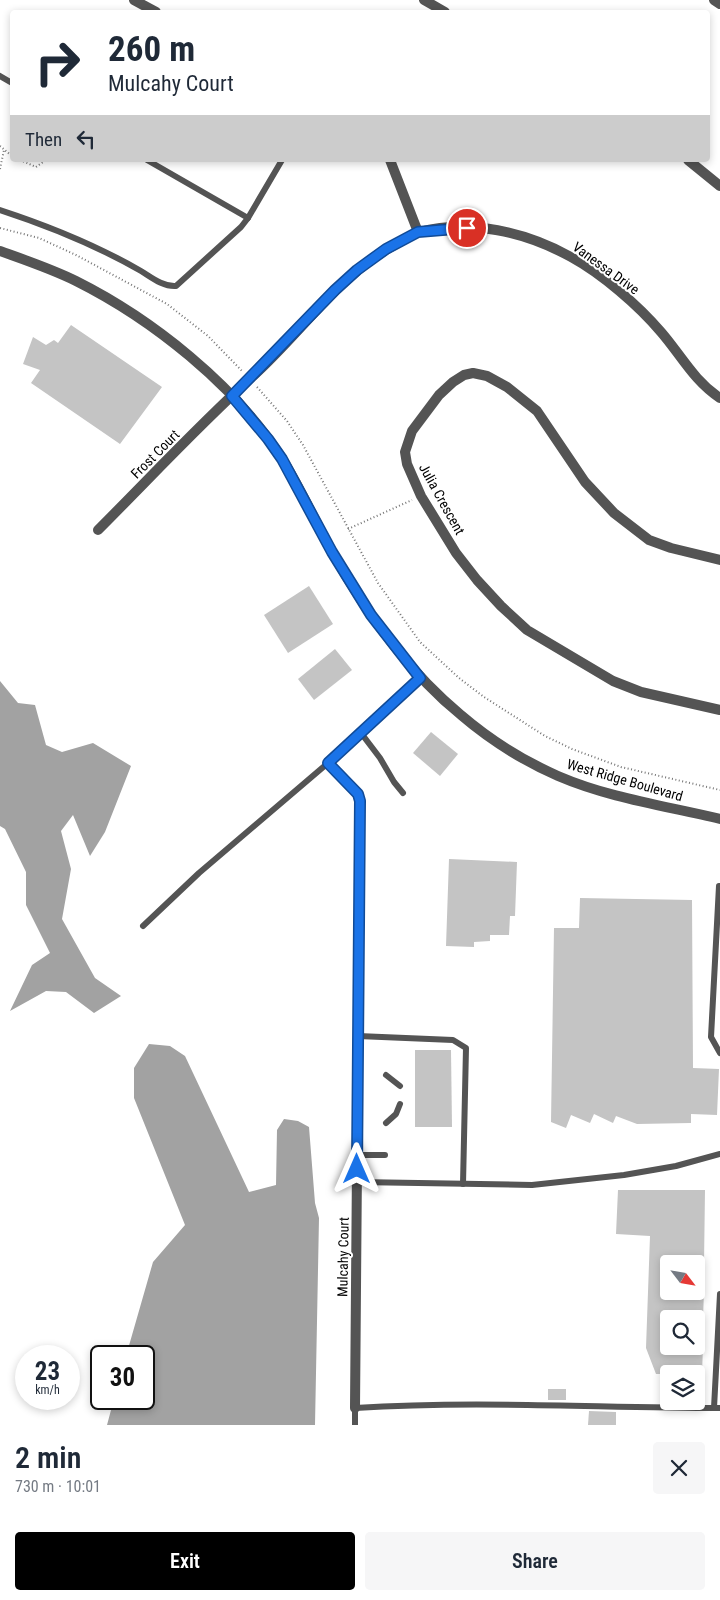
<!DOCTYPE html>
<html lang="en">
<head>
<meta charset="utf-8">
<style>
	body { margin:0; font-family:"Roboto Condensed",sans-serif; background:#f6f6f7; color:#1f2937; height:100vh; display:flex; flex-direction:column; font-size:19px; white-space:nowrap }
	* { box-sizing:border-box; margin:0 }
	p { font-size:16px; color:#747a83 }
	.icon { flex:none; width:28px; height:28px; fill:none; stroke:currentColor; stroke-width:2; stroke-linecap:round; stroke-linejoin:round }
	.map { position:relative; height:1425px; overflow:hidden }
	.panel { display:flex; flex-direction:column; background:#fff; flex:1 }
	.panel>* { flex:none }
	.guide { position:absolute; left:10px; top:10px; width:700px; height:152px; border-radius:5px; box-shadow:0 2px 8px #0003; background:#fff; color:#1f2937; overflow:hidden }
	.needle { width:32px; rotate:121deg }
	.fabs { position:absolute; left:660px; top:1255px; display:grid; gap:10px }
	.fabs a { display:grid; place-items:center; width:45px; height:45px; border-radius:5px; background:#fff; box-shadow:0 2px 8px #0003; font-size:25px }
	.speed { position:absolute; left:15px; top:1345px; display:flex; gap:10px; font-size:25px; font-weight:700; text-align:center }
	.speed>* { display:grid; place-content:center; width:65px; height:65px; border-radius:50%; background:#fff; box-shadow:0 2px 8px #0003; line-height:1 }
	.speed small { font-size:12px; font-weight:400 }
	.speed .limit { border:2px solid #111; border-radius:8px; background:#fff; color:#111 }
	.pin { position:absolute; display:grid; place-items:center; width:42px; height:42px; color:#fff; margin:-21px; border:2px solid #fff; border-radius:50%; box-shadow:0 1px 5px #0007 }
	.me { position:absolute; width:55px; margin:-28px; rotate:0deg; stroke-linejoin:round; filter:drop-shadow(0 0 4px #0008) }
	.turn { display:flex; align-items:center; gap:18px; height:105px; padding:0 15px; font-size:22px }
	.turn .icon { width:65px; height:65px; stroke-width:2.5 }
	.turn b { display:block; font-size:35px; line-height:42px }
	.then { display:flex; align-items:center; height:48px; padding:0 15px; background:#0003; gap:10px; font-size:19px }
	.round { display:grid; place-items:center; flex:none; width:52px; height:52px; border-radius:5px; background:#f6f6f7 }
	.headline { display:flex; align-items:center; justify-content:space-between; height:85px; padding:0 15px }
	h1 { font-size:30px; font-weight:600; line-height:38px }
	.cta { display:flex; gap:10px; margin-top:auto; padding:10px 15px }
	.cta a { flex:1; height:58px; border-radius:5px; background:#000; color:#fff; font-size:20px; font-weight:600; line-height:58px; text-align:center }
	.cta a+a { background:#f6f6f7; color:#1f2937 }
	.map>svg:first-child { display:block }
</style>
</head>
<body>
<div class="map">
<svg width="720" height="1425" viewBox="0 0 720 1425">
	<rect width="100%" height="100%" fill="#fff"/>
	<!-- water -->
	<g fill="#a2a2a2">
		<polygon points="0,681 18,703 35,705 46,745 62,752 93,743 131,766 105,832 90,856 73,815 61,831 71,869 62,919 95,978 121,996 94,1013 66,992 46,991 10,1011 32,965 50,953 26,905 26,872 5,829 0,826"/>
		<polygon points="149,1044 170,1046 185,1056 249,1192 276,1185 277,1130 284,1119 298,1121 309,1127 315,1203 319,1218 315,1425 107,1425 114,1399 144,1399 144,1356 126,1356 153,1262 185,1225 134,1098 134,1068"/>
	</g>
	<!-- building -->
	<g fill="#c4c4c4">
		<polygon points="71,325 162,387 120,444 31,383 40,370 23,364 33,337 46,345 54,340 58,343"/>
		<polygon points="309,586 333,624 288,653 264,615"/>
		<polygon points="335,649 352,670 314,700 298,679"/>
		<polygon points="431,732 458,754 440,776 413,753"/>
		<polygon points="449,859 517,862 515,916 510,916 509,935 490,935 490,941 474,942 474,947 446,946"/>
		<polygon points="580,898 692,900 693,1068 719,1069 717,1115 691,1114 691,1123 637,1124 616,1116 613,1123 594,1114 590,1123 571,1115 566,1128 551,1122 554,928 579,928"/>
		<polygon points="415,1050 451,1050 452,1127 415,1127"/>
		<polygon points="618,1190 705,1190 704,1264 669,1264 669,1291 704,1291 703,1319 669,1319 669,1346 703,1346 702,1374 656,1374 646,1348 650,1236 616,1234"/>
		<rect x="548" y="1389" width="18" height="11"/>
		<polygon points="589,1411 616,1412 616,1425 588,1425"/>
	</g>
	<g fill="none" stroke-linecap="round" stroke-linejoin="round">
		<!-- path -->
		<g stroke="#767676" stroke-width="2" stroke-dasharray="1 2.5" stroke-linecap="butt">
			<polyline points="0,146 12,156"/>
			<polyline points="20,160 36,167 46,160"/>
			<polyline points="0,169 4,150"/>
			<polyline points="0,228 39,238 76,255 167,304 208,336 242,371"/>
			<polyline points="257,387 287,421 303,445 378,583 420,642 459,678 484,697 545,736 572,749 621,767 720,790"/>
			<polyline points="348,529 412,500"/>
		</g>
		<!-- service -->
		<g stroke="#545454" stroke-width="6">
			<polyline points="0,76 12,83"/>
			<polyline points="147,160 248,218"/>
			<path d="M0,210C49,226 96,245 141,271C151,277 163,287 176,286L241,227L248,218L282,160"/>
			<polyline points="361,733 380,758 394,782 403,793"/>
			<polyline points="719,886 711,1037 720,1053"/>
			<polyline points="143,926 199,873 328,763"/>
			<polyline points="358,1036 453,1040 466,1048 463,1184"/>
			<polyline points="386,1075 400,1086"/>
			<polyline points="386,1123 396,1114 400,1104"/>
			<polyline points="357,1155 385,1155"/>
			<polyline points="357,1182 532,1185 624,1175 676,1166 720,1154"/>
			<polyline points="714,1408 720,1294"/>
			<path d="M355,1425V1408C477,1400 598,1408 720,1408"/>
		</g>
		<!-- minor -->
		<g stroke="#545454" stroke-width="10">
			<polyline points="134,0 156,12"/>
			<polyline points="424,0 445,12"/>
			<polyline points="714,0 720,4"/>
			<polyline points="390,160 418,232"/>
			<polyline points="688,160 720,186"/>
			<path d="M98,530C149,479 199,425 253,376C302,332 338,275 398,243C405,239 412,234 419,232C471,219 526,232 571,257C602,274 638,305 661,332C681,355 694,381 720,398"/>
			<polyline points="720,560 671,548 649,540 614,513 585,482 537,411 507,387 487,376 473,373 464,375 453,382 439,395 412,431 405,452 407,464 421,496 456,553 477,580 501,606 527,630 613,681 641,692 720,710"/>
			<polyline points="355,1408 360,801 358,794 328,763 420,678"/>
		</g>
		<!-- tertiary -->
		<path stroke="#545454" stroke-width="10" d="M0,251C25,260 52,269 76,281C152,319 235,385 281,457C300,487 314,519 331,550C365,611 406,670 461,715C489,739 524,761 558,776C609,798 666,806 720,819"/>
	</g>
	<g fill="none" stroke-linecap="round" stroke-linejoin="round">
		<defs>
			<polyline id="route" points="357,1169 360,801 358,794 328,763 420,678 371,615 332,552 282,459 268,439 232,396 335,290 357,270 386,249 418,232 467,228"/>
		</defs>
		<!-- route casing -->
		<use href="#route" stroke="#114b97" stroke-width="12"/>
		<!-- route -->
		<use href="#route" stroke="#1a73e8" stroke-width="9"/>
	</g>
	<g text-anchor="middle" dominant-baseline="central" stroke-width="4" stroke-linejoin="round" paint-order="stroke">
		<!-- street labels -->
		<g font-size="14" fill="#000" stroke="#fff">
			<text transform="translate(606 268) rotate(36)">Vanessa Drive</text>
			<text transform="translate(155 454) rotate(-45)">Frost Court</text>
			<text transform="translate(442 499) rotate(61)">Julia Crescent</text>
			<text transform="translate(625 780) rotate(16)">West Ridge Boulevard</text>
			<text transform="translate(343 1257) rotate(-89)">Mulcahy Court</text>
		</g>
	</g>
</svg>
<div class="fabs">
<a><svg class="needle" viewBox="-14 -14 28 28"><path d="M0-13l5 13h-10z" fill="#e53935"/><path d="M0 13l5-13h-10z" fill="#747a83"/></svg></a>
<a><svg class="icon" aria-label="search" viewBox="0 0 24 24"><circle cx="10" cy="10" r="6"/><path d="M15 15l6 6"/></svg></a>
<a><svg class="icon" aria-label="layers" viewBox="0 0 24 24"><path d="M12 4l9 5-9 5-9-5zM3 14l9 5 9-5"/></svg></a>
</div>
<div class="speed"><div>23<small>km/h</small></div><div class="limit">30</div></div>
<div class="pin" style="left:467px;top:228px;background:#d93025"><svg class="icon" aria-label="arrive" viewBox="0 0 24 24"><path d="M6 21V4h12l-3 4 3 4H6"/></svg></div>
<svg class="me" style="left:357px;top:1169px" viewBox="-20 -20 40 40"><path d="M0-17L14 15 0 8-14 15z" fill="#1a73e8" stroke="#fff" stroke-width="4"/></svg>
<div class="guide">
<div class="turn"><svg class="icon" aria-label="right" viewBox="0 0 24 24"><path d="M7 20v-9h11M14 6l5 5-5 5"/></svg><div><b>260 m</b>Mulcahy Court</div></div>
<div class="then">Then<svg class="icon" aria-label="left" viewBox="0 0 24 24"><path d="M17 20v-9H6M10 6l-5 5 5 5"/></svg></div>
</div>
</div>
<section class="panel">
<div class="headline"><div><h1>2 min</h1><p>730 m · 10:01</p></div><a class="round"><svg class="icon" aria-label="close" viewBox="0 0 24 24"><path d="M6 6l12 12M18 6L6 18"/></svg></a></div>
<div class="cta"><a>Exit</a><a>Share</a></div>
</section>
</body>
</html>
